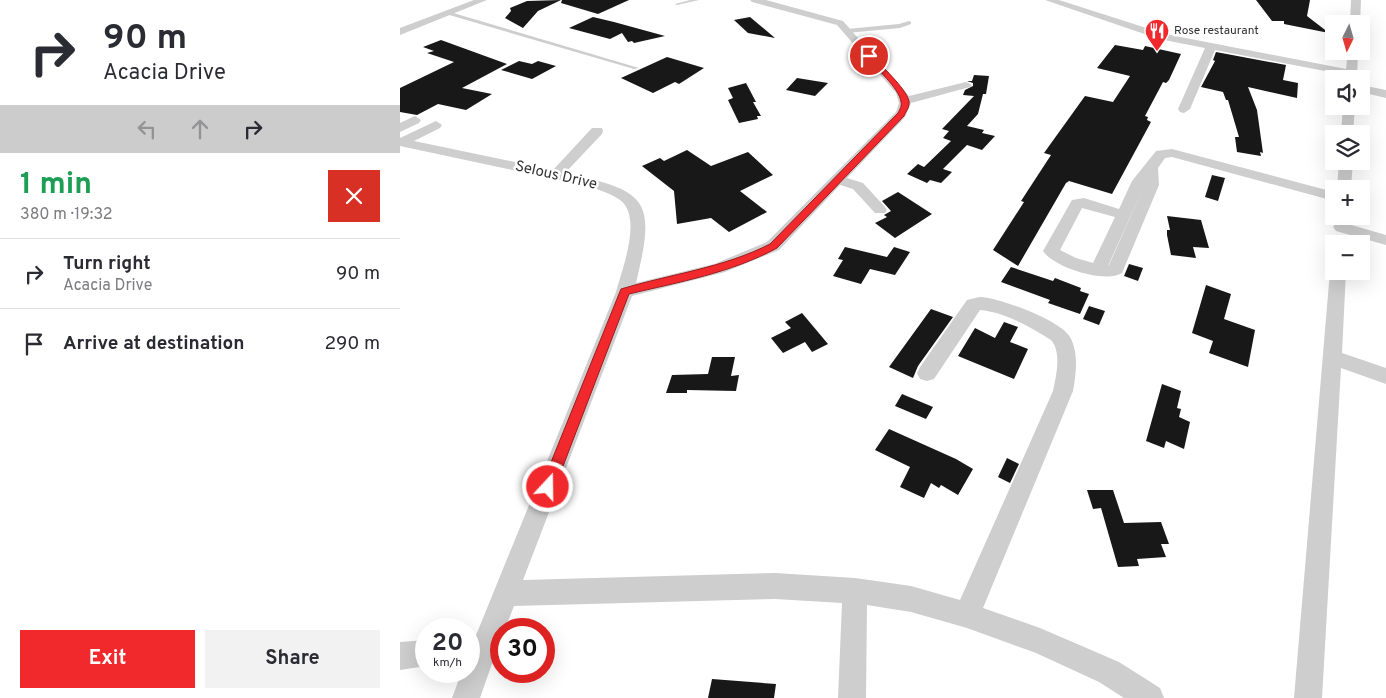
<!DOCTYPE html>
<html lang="en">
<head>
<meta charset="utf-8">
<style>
	body { margin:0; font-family:Overpass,sans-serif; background:#f2f2f3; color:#2b2b33; height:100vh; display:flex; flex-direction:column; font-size:19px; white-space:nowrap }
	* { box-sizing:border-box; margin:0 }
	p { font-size:16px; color:#7c7c81 }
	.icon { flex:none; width:28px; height:28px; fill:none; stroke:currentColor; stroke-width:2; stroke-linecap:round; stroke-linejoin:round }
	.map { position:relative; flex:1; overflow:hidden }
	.sheet { display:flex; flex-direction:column; background:#fff; width:400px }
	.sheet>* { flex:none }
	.banner { background:#fff; color:#2b2b33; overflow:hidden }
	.needle { width:32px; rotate:185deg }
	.controls { position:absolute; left:925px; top:15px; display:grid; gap:10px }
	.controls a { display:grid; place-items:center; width:45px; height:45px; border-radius:0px; background:#fff; box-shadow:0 5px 20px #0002; font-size:25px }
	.speed { position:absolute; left:15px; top:618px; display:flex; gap:10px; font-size:25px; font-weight:700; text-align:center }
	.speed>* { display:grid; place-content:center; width:65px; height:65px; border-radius:50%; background:#fff; box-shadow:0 5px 20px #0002; line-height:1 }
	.speed small { font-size:12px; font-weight:400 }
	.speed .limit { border:8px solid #d22; background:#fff; color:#111 }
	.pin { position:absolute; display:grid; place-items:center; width:42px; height:42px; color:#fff; margin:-21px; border:2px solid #fff; border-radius:50%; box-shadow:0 1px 5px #0007 }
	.me { position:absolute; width:55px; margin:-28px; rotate:21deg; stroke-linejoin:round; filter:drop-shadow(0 0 4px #0008) }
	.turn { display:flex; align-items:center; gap:18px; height:105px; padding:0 20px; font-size:22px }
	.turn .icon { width:65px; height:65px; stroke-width:2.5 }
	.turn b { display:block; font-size:35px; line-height:42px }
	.lanes { display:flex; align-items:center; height:48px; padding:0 20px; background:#0003; justify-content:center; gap:25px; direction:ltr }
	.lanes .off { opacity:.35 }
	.round { display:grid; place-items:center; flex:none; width:52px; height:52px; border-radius:0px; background:#f2f2f3 }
	.overview { display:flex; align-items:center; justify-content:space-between; height:85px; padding:0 20px }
	h1 { font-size:30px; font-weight:700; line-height:38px; color:#1e9e55 }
	.action { display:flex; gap:10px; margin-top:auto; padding:10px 20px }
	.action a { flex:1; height:58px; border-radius:0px; background:#f1292d; color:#fff; font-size:20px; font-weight:700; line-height:58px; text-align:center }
	.action a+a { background:#f2f2f3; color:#2b2b33 }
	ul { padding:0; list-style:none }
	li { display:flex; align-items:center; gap:15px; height:70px; padding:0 20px; border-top:1px solid #e1e1e2 }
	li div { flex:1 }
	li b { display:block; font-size:19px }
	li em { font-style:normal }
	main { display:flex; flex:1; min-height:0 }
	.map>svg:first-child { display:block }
</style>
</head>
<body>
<main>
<section class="sheet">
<div class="banner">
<div class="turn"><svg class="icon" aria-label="right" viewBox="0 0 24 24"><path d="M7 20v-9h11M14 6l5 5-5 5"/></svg><div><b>90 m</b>Acacia Drive</div></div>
<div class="lanes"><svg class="icon off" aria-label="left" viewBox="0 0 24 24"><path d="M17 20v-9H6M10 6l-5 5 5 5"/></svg><svg class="icon off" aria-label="ahead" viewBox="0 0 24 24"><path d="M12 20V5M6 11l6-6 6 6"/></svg><svg class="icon" aria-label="right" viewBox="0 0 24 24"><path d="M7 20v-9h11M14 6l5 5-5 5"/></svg></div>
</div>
<div class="overview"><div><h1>1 min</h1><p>380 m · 19:32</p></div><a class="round" style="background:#d93025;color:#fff"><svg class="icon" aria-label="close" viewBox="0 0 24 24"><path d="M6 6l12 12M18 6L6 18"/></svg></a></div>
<ul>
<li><svg class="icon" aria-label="right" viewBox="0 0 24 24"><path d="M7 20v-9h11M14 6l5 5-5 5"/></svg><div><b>Turn right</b><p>Acacia Drive</p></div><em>90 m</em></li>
<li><svg class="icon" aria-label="arrive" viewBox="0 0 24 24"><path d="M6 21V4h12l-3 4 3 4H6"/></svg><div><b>Arrive at destination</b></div><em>290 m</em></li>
</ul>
<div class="action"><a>Exit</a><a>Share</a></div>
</section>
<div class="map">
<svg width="986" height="698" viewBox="0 0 986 698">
	<rect width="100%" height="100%" fill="#fff"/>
	<!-- building -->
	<g fill="#181818">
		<polygon points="161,0 138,11 123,28 105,18 111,11 110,8 127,1"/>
		<polygon points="162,0 229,0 198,14 161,3"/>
		<polygon points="856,0 910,0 907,16 929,33 884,24 884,21 872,21"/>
		<polygon points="193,17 214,22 265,36 234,43 232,41 228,42 222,33 210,39 169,28"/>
		<polygon points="350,17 375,38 348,33 334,20"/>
		<polygon points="41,40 107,64 62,88 92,94 66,110 38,104 17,115 0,112 0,88 54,62 27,53 34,51 23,47"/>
		<polygon points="715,45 743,50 745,46 781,54 769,80 766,83 763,82 745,116 748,117 747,120 751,122 712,194 669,181 666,183 618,266 593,250 624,202 621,201 651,155 644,153 685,96 713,102 730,76 697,68"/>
		<polygon points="816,52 886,65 883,80 898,83 897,98 848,87 857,110 863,153 860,152 861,156 837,152 835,137 839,137 828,100 826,100 823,92 801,87 815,61 813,60"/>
		<polygon points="267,57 304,68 279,84 275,82 253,93 221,78"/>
		<polygon points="119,61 132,64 138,61 156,66 132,79 101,70"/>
		<polygon points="574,75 589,76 586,94 583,94 578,114 567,126 584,130 582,133 595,136 582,150 567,145 543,169 552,172 541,183 530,180 527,183 507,174 518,164 524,167 551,141 543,138 549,131 542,129 574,96 563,95 565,90 573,86 573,83 567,81 572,81"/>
		<polygon points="397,78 428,83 415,96 386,90"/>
		<polygon points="346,83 356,102 353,102 361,116 357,116 358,119 339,123 328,100 333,98 328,88"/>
		<polygon points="287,150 311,166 348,152 373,175 340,191 367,212 329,232 311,218 277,224 274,191 242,166 260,158 264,161"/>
		<polygon points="812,175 825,178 818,201 805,197"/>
		<polygon points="498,192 532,214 495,238 475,223 487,217 484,215 491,211 482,201"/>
		<polygon points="767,216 801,220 809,248 793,247 796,258 771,255 767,235 767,230 770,230"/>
		<polygon points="445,247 487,257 494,247 510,252 495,275 470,269 461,284 433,276 443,260 438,259"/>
		<polygon points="729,264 743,268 738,281 724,276"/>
		<polygon points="611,267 653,281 655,278 681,288 680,291 689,294 680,314 648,303 650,300 601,282"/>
		<polygon points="806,285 831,294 824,319 855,330 848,367 809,353 813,341 792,333"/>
		<polygon points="689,306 705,311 699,325 683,319"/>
		<polygon points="531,309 553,317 518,366 513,378 489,367"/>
		<polygon points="402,313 428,344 412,352 405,342 383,353 371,338 391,328 385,322"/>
		<polygon points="604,322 618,327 610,342 628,349 614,379 558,356 575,328 595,338"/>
		<polygon points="312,357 335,357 331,376 339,375 336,391 287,390 287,393 266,393 272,375 308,374"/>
		<polygon points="762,384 781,391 777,408 781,409 779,417 790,422 784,449 766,441 764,448 746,441"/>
		<polygon points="502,394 533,407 526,419 495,406"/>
		<polygon points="489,429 556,459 573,469 558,495 541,485 539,488 531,483 524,498 500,487 510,467 475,450"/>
		<polygon points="607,458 619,464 610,483 598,477"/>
		<polygon points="687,490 713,490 724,523 761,522 769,544 761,544 766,557 737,559 739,566 718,567 701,508 693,509"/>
		<polygon points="312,679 376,684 374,698 308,698"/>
	</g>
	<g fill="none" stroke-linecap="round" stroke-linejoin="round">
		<!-- lane -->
		<g fill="#cecece" fill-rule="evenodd">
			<polygon points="290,0 299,0 277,5 275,4"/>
			<polygon points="46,12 50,12 239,68 234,69 46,14"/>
			<polygon points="509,21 511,22 511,24 500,28 447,33 444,31 447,29 499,24"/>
		</g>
		<!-- street -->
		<g fill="#cecece" fill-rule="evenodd">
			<polygon points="74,0 87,0 0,35 0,28"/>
			<path d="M350,0H366L443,21L509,96L566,82L572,85L570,87L511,103L505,117L447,178L463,183L485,207L487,210L485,213H475L453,189L440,185L379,250L325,272L232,296L123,580L375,573L455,578L511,586L560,600L653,391C656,377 662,352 651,340C631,327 604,312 580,310L534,379L527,381L520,379L517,373L520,367L567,300C572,299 577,297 582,297C602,299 660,320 670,337C679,353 676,374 673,391L583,608L640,628L719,662L760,688L764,698H724L699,682L636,653L567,628L511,612L467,605L466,698H438L442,603L375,599L114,606L105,629H101V638L80,698H52L62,671H69V653L72,645L216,292C222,269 243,217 220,200C212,194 201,191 192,187L0,146V138L36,121L42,125L40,128L14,141L153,170L192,128H202L203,131L202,134L165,173C249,191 256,200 236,283L314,264L367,242L496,112L499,103L496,93L437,25L352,2Z"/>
			<polygon points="645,0 659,0 765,34 946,69 948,51 958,51 957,79 945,79 946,75 815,50 790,109 784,113 780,112 778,109 805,48 759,39"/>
			<polygon points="951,0 961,0 960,24 950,24"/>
			<polygon points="961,85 986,90 986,98 961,92"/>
			<polygon points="943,106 955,106 953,134 941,134"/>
			<polygon points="15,116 21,120 19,123 0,132 0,123"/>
			<path d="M772,149L934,192V201L772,157L765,158L758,168L759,185L722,273C705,284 653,267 643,251L672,200L684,198L719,209L732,181L756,151ZM745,184L709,265L708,266ZM682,208L715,217L693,263L676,258L660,250Z"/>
			<polygon points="939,161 953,161 951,189 937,189"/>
			<polygon points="941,222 986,235 986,245 936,231 933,227 936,223"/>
			<polygon points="934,266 934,271 946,271 942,353 986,368 986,384 941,368 922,698 894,698 930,271"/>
			<polygon points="26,640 26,666 0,670 0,642"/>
		</g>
	</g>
	<!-- route -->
	<path fill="#f1292d" stroke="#9d1b1d" d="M466,54H471C480,65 506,88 509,101C510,107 506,111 504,116L377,248C331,273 279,282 229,294L155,487L153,491L148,493L143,491L141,487L221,289C271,274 323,268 370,244L498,113C500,109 502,106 501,102C500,89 475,67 466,57Z"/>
	<!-- icons -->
	<defs>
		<symbol id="restaurant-pin" viewBox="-11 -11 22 30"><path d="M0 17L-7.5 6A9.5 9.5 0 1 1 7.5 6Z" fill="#f1292d" stroke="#fff"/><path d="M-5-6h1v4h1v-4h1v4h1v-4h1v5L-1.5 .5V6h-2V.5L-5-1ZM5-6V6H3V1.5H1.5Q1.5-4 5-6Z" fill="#fff"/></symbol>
	</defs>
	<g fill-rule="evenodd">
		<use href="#restaurant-pin" x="743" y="17" width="28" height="38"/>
	</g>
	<g text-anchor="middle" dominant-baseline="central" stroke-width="5" stroke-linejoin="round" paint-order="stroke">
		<!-- far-poi labels -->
		<g font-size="12" fill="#313131" stroke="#fff" text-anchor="start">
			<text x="774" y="31">Rose restaurant</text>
		</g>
		<!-- street labels -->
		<g font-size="15" fill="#313131" stroke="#fff">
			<text transform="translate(156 176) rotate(13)">Selous Drive</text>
		</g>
	</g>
</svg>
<div class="controls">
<a><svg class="needle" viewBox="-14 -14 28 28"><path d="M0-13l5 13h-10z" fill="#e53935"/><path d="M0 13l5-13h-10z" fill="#7c7c81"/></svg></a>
<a><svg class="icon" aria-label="sound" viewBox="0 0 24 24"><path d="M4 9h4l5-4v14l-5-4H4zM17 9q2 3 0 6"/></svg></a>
<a><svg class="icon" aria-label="layers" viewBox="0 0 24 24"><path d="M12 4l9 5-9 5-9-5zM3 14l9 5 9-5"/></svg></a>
<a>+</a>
<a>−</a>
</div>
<div class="speed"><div>20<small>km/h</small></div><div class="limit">30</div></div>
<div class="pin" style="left:469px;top:56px;background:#d93025"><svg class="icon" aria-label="arrive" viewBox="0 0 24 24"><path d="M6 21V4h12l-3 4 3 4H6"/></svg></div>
<svg class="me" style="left:148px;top:487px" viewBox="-20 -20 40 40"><circle r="17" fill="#f1292d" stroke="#fff" stroke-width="3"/><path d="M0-11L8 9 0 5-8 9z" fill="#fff"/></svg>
</div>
</main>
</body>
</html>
